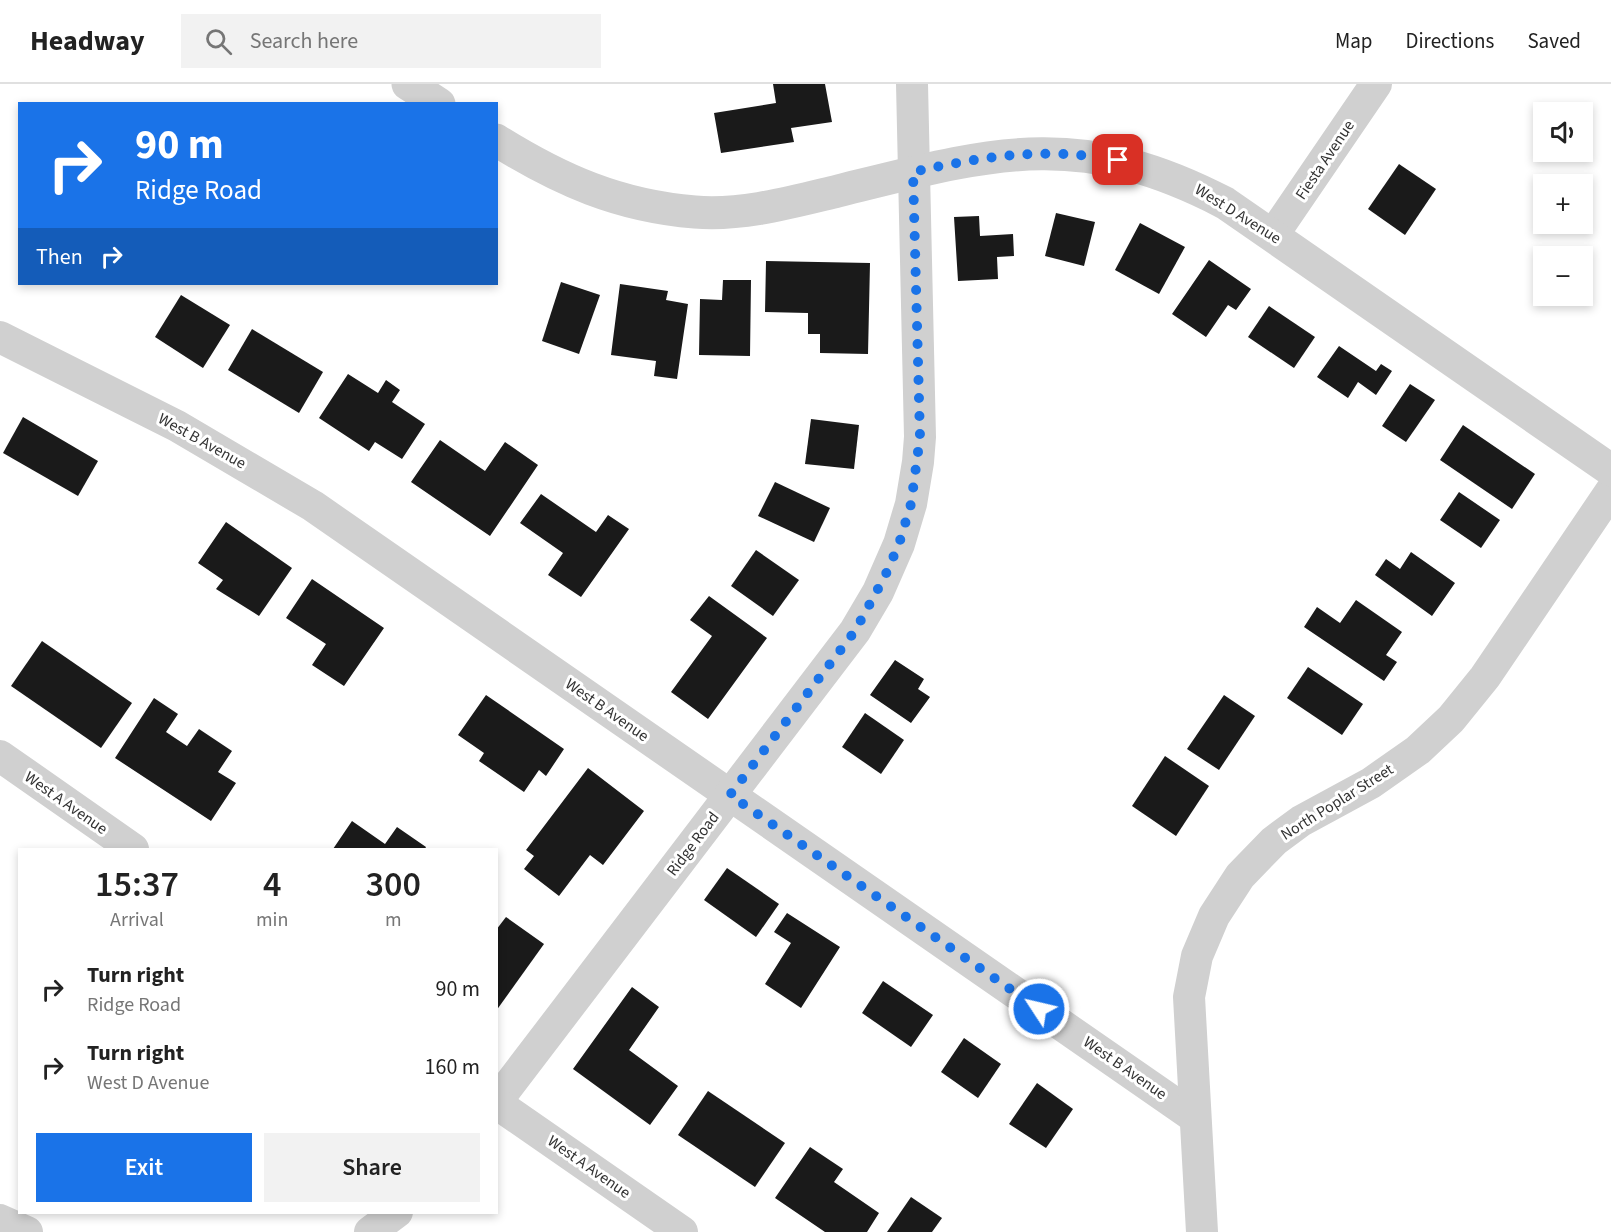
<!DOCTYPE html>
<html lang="en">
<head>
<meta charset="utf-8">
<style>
	body { margin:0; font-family:"Source Sans 3",sans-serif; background:#f2f2f2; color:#222; height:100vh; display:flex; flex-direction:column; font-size:22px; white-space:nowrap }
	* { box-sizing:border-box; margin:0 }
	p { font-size:20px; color:#767676 }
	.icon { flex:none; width:33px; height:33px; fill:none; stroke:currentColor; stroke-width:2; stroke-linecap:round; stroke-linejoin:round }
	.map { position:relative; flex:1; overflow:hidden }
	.sheet { position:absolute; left:18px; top:764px; width:480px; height:366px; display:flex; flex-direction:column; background:#fff; border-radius:0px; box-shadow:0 3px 9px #0003 }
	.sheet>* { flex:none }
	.hud { position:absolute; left:18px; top:18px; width:480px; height:183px; border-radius:0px; box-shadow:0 3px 9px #0003; background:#1a73e8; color:#fff; overflow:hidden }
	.buttons { position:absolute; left:1533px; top:18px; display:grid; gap:12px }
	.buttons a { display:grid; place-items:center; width:60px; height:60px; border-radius:0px; background:#fff; box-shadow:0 3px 9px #0003; font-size:30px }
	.pin { position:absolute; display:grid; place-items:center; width:51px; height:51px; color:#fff; margin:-26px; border-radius:12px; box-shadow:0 3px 9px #0006 }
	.me { position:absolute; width:66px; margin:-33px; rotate:305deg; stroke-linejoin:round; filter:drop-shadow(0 0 4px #0008) }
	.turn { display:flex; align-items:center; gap:21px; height:126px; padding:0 18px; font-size:27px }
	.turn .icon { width:78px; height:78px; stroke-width:2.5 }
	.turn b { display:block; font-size:42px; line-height:51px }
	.then { display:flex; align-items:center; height:57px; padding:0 18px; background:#0003; gap:12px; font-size:22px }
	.eta { display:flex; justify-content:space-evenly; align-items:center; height:102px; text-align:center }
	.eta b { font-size:36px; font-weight:600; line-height:42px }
	.action { display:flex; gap:12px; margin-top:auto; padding:12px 18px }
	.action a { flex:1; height:69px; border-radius:0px; background:#1a73e8; color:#fff; font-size:24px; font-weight:600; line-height:69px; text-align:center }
	.action a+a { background:#f2f2f2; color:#222 }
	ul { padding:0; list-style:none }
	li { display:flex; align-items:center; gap:18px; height:78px; padding:0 18px }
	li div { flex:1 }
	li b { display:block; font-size:22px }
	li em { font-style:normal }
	header { display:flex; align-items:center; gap:36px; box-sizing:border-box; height:84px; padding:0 30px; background:#fff; border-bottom:2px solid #e0e0e0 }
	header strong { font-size:28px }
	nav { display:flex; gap:33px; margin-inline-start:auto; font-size:21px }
	.search { width:420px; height:54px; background:#f2f2f2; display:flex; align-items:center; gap:15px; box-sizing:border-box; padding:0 21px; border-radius:0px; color:#767676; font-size:22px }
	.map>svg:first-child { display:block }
</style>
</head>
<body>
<header>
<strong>Headway</strong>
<div class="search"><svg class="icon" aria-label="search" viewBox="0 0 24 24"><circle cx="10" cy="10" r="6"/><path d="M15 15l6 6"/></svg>Search here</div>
<nav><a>Map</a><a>Directions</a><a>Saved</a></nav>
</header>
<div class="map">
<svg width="1611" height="1148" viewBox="0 0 1611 1148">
	<rect width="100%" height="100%" fill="#fff"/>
	<!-- building -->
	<g fill="#1a1a1a">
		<polygon points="773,0 825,0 832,38 791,44 794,58 721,69 714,29 776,19"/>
		<polygon points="1399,80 1436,105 1405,151 1368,125"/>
		<polygon points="1056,129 1095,138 1084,182 1045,172"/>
		<polygon points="979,132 980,152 1013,150 1014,172 997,173 998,195 958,197 954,133"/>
		<polygon points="1140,139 1185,163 1159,210 1115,186"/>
		<polygon points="1209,176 1251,205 1236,226 1228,221 1206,253 1172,230"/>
		<polygon points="766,177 870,179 868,270 820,269 820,250 808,250 808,229 765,228"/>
		<polygon points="723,196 751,196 750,272 699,271 700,215 722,216"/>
		<polygon points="561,198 600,211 579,270 542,257"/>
		<polygon points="620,200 668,207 666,216 688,220 677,295 654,292 656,277 611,271"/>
		<polygon points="181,211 230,241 203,284 155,253"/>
		<polygon points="1269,222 1315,253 1294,284 1248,253"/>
		<polygon points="252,245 323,288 299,329 228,286"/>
		<polygon points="1339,262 1376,287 1381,280 1392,287 1376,311 1358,298 1348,314 1317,293"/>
		<polygon points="348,290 378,309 386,296 400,306 392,318 425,340 402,375 375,358 369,367 319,334"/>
		<polygon points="1410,300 1435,316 1406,358 1382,342"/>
		<polygon points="23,333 98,377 78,412 3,369"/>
		<polygon points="811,335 859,341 854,385 805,380"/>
		<polygon points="1463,341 1535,390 1512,425 1440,376"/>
		<polygon points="440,356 485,387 505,358 538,381 490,452 411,398"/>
		<polygon points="775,398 830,424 814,458 758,432"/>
		<polygon points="1459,408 1500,436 1481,464 1440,436"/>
		<polygon points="541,410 596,448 608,431 629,445 581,513 548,491 563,469 520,439"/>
		<polygon points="226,438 292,484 259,532 216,505 223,496 198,479"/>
		<polygon points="756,466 799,496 773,532 731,502"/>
		<polygon points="1411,468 1455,499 1432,532 1375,491 1386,475 1400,485"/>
		<polygon points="312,495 384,544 344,602 312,581 326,560 286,534"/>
		<polygon points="709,512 767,554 708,635 671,608 712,552 690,536"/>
		<polygon points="1356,516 1402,548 1386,571 1397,578 1384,597 1304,543 1317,523 1340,539"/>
		<polygon points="42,557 132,619 101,664 11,602"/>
		<polygon points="895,576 924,595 918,605 930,613 911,639 870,611"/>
		<polygon points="1308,583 1363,620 1342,651 1287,614"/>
		<polygon points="486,611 564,665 546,692 539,686 524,708 479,677 484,669 458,651"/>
		<polygon points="1224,611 1255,632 1219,686 1187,665"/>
		<polygon points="154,614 178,630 166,648 187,662 199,645 232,667 218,688 236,699 211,737 115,674"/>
		<polygon points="865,629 904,656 881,690 842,663"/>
		<polygon points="1165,672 1209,702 1176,752 1132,722"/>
		<polygon points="588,684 644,727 603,781 590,771 559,812 524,785 534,772 526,766"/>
		<polygon points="352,737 385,760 397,743 426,763 425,765 333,765"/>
		<polygon points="727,784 779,820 756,853 704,816"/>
		<polygon points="787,829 840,863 801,924 765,900 791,859 774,848"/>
		<polygon points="506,833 544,860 496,927 496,846"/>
		<polygon points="883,897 933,931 911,963 862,929"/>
		<polygon points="632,903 659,923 629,966 678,1002 650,1041 573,985"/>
		<polygon points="964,954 1001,980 978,1014 941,988"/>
		<polygon points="1037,999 1073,1025 1046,1064 1009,1040"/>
		<polygon points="708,1007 785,1059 755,1103 678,1051"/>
		<polygon points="810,1063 843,1085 834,1098 879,1129 867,1148 825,1148 775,1114"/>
		<polygon points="911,1113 942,1134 932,1148 887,1148"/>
	</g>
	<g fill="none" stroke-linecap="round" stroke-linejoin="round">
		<!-- minor -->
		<g stroke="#d0d0d0" stroke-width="32">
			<polyline points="1273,151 1376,0"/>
			<polyline points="0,253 177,342 313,422 1193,1032"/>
			<polyline points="0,672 133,765"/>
			<polyline points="496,1018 855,547 878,508 899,460 911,420 918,378 920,353 912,0"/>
			<polyline points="496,1019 682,1148"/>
			<polyline points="0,1136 27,1148"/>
			<polyline points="370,1148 397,1128"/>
			<polyline points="1202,1148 1189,913 1197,872 1214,832 1240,792 1274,757 1301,737 1371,699 1418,666 1451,635 1485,593 1611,407"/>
		</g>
		<!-- tertiary -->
		<g stroke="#d0d0d0" stroke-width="33">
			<polyline points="408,0 439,20"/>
			<path d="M496,56C560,96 619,122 695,128C742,132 792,118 838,107C991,69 1077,42 1225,119L1611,386"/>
		</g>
	</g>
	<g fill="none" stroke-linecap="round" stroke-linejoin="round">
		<!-- route -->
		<path stroke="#1a73e8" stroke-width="10" stroke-dasharray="0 18" d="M1039,925L730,711L855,547L885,492L899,460L911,420L920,353L913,88C985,72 1044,63 1118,76"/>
	</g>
	<g text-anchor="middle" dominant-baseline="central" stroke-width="6" stroke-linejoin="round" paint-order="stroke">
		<!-- street labels -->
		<g font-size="16" fill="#333" stroke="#fff">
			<text transform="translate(1325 76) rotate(-56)">Fiesta Avenue</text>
			<text transform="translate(1238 130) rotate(32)">West D Avenue</text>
			<text transform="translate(202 357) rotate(29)">West B Avenue</text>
			<text transform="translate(607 626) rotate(35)">West B Avenue</text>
			<text transform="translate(1337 718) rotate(-32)">North Poplar Street</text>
			<text transform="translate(66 719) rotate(35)">West A Avenue</text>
			<text transform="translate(693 760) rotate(-53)">Ridge Road</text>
			<text transform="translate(1125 984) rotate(35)">West B Avenue</text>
			<text transform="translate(589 1083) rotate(35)">West A Avenue</text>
		</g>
	</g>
</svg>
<div class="buttons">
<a><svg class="icon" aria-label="sound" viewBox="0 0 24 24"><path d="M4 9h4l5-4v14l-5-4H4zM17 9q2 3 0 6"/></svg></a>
<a>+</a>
<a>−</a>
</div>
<div class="pin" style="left:1118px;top:76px;background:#d93025"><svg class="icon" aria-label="arrive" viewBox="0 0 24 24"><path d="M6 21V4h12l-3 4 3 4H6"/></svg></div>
<svg class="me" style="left:1039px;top:925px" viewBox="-20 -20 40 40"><circle r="17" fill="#1a73e8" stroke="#fff" stroke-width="3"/><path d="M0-11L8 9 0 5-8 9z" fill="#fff"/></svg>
<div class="hud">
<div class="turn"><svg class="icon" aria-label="right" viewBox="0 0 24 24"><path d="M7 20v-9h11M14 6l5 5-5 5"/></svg><div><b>90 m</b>Ridge Road</div></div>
<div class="then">Then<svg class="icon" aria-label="right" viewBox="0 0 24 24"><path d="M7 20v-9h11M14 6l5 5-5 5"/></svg></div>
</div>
<section class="sheet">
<div class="eta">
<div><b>15:37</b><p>Arrival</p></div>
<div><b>4</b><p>min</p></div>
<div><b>300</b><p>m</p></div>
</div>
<ul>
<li><svg class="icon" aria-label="right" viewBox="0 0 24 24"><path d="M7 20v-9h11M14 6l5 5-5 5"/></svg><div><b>Turn right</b><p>Ridge Road</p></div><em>90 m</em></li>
<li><svg class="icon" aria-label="right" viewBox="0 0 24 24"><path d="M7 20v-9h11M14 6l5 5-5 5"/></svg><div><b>Turn right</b><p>West D Avenue</p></div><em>160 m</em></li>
</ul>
<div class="action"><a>Exit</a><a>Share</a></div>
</section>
</div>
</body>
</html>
